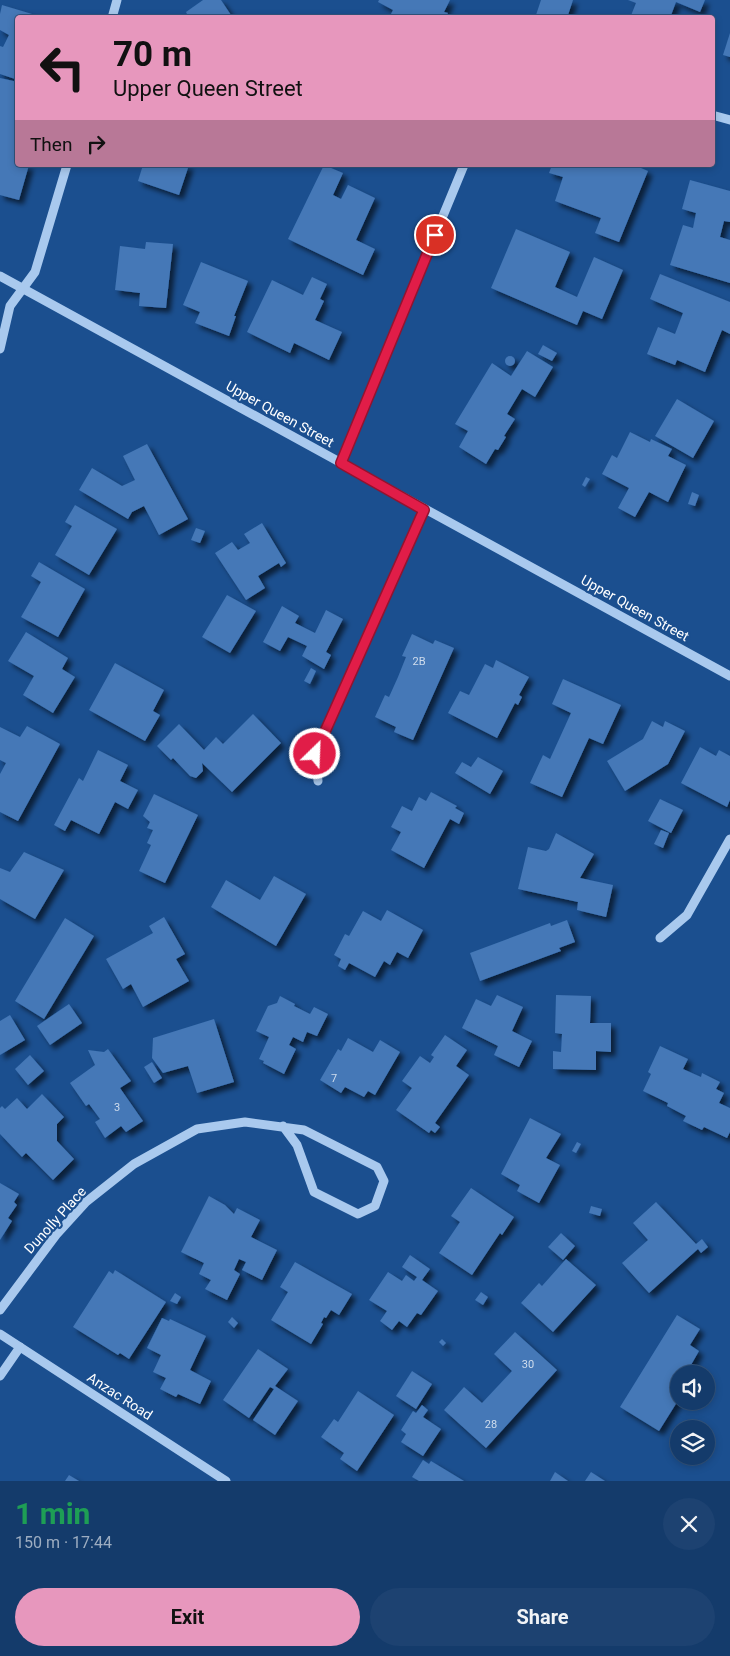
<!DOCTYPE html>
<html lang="en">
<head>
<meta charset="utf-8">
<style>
	body { margin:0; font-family:Roboto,sans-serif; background:#1d4271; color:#f1f3f6; height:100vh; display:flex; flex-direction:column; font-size:19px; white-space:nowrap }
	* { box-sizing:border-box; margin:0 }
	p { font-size:16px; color:#9dadc1 }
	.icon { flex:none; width:28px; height:28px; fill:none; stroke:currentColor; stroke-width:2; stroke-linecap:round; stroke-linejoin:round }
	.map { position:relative; height:1481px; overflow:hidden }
	.panel { display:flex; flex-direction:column; background:#143b6b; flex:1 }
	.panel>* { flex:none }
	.banner { position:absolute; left:15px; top:15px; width:700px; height:152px; border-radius:5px; box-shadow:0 2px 8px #0003,0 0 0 1px #33557e; background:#e797bd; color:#111; overflow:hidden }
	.fabs { position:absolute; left:670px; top:1365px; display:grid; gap:10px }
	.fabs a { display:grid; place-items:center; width:45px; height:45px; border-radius:50%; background:#143b6b; box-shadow:0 2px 8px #0003,0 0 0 1px #33557e; font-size:25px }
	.pin { position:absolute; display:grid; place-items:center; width:42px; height:42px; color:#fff; margin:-21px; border:2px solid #fff; border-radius:50%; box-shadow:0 1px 5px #0007 }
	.me { position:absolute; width:55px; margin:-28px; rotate:24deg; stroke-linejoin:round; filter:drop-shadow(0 0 4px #0008) }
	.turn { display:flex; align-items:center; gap:18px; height:105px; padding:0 15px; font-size:22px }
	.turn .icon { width:65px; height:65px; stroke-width:2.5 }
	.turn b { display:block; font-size:35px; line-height:42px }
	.then { display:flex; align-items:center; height:48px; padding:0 15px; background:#0003; gap:10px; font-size:19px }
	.round { display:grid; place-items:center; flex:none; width:52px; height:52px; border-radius:26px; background:#1d4271 }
	.summary { display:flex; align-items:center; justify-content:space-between; height:85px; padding:0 15px }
	h1 { font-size:30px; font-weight:700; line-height:38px; color:#1e9e55 }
	.button { display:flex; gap:10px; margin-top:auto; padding:10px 15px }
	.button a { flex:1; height:58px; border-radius:30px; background:#e797bd; color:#111; font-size:20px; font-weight:700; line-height:58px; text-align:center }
	.button a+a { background:#1d4271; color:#f1f3f6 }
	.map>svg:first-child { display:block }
</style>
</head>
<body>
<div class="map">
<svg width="730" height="1481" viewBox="0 0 730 1481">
	<defs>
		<filter id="shadow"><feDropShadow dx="4.5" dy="4.5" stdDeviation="2.5" flood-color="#0009"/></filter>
	</defs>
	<rect width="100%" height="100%" fill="#1b4f8f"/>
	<!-- building -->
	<g fill="#4478b7" filter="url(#shadow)">
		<polygon points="203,0 221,0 233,18 189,18 186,12"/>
		<polygon points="379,0 450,0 444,12 448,13 445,18 389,18 393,10 378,2"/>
		<polygon points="541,0 573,0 567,18 535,18"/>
		<polygon points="628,0 705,0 700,12 676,2 670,18 630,18 636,3"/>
		<polygon points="2,5 42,17 18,18 18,80 0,74 0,46 3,47 9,35 0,30 0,14"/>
		<polygon points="730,33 730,57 723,55"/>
		<polygon points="0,78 18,82 18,165 29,165 19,200 0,195"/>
		<polygon points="143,165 189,165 179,195 138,181"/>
		<polygon points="324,165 343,173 333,195 341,199 348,185 375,198 356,240 375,249 363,275 288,239"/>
		<polygon points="552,165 619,165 622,166 623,165 634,165 648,171 619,242 595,233 601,218 555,201 563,177 549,173"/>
		<polygon points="690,180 730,191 730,222 724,221 720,237 730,240 730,283 670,265 683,225 693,228 696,213 682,209"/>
		<polygon points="516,229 570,252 555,287 577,297 594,257 623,270 602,319 583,311 577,325 491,288"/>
		<polygon points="146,242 173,244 166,308 139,306 140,293 115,290 120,246 145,249"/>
		<polygon points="201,262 248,281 234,316 236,316 229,336 195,323 200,312 183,305"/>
		<polygon points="660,274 730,302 730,334 722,330 705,372 677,360 675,365 647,354 658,327 675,334 683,313 650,299"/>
		<polygon points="312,277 327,284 320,299 324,301 315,320 342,332 329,360 294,343 290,353 247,332 272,280 303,295"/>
		<polygon points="543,345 557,353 552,361 538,354"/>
		<polygon points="527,351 553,367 535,397 522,389 507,414 515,419 504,436 506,437 498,450 495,449 486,464 459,447 468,431 455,424 492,363 511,376"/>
		<circle cx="510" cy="361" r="5"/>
		<polygon points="677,399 714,421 693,458 655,436"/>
		<polygon points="630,432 650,442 651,439 672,449 668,456 686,465 668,502 649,492 635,517 618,508 629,488 602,474 612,455 617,458"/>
		<polygon points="147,444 188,519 159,535 144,506 132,512 128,519 79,490 92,468 122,486 135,480 123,456"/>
		<polygon points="586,477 590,479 585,487 582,485"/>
		<polygon points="692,492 699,495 695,506 688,504"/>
		<polygon points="75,505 117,529 89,575 55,555 72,526 65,522"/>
		<polygon points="262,523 286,563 281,567 279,563 258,576 265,588 246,600 215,553 232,542 238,550 250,543 244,534"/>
		<polygon points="196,528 205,531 200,543 191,540"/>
		<polygon points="39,562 85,589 58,637 21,617 41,582 31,576"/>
		<polygon points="227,595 256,611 230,653 202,637"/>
		<polygon points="282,606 299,616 295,623 315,633 326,610 343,619 326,652 331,655 324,669 302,656 307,646 288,637 280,651 263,642"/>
		<polygon points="26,632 68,658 62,669 75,677 53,713 23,695 34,676 8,661"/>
		<polygon points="412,634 433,644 435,640 454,648 413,740 394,732 396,727 375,717 385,695 389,697 398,677 406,657 402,656"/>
		<polygon points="496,660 529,677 519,695 522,697 518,705 515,703 497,738 448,713 460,691 469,695 485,664 493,668"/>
		<polygon points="115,663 164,690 153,711 160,715 145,741 89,710"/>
		<polygon points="311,668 316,671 310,684 304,681"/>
		<polygon points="563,679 621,705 603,744 589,738 562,797 530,783 543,755 550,759 571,713 552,704"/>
		<polygon points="253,714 281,743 232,792 202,763 203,771 196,778 190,776 173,758 171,760 157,746 179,724 204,750 216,737 223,744"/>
		<polygon points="652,721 663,727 665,721 685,731 668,764 625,791 607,761 643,739"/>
		<polygon points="27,726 60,744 18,821 0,812 0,774 6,763 0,760 0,727 20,737"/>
		<polygon points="700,747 716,756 719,750 730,756 730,800 727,807 681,783"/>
		<polygon points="98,750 128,765 120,781 138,790 128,809 115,802 99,834 71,820 65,831 54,825 79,778 83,781"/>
		<polygon points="478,757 503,771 490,794 455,773 462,762 471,767"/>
		<polygon points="431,792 457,806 455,808 464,813 459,824 450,819 424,868 391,850 401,832 391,827 402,806 412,811 419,797 426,801"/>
		<polygon points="154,794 198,815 165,883 139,871 151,845 147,843 153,830 147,828 150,822 143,816"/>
		<polygon points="660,799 683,810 671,833 648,821"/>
		<polygon points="661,830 669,833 663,848 654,844"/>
		<polygon points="556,833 594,854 580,878 613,885 606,917 577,910 578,902 518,889 528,847 546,851 549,849"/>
		<polygon points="24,852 64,870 35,919 0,899 0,868 10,872"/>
		<polygon points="274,876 306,894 276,946 211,907 226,880 260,900"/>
		<polygon points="387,910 423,930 408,958 397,952 390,965 384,961 375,977 349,963 345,970 338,966 341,959 334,955 345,934 349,936 363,911 381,921"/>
		<polygon points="164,917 185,954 176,959 189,981 143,1007 131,984 123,989 106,959 153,933 149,926"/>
		<polygon points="65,918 94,936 44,1019 15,1001"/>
		<polygon points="567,920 575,942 559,948 561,951 480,981 470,953 550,923 551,926"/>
		<polygon points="497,995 523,1007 512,1031 532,1041 519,1067 494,1055 498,1046 462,1028 476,999 491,1006"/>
		<polygon points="556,995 591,996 590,1023 611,1023 611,1052 596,1051 596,1070 553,1069 553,1051 561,1052 562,1034 555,1033"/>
		<polygon points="280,996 295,1004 294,1006 310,1014 314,1007 328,1014 317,1036 307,1032 303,1042 293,1037 289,1045 296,1049 284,1074 263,1063 264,1061 259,1059 269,1037 256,1031 268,1006 277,1003"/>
		<polygon points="69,1004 82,1023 50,1045 37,1026"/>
		<polygon points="10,1015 25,1040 0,1055 0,1021"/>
		<polygon points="214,1019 234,1082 197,1093 188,1066 163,1073 152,1058 153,1038"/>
		<polygon points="445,1035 467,1050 456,1066 469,1075 435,1123 440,1127 435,1133 431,1130 429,1133 396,1110 412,1088 402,1081 420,1056 430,1063 434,1057 431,1055"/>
		<polygon points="348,1038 373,1052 380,1040 400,1052 375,1095 368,1091 364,1097 345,1087 341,1093 320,1080 338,1049 341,1051"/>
		<polygon points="660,1046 688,1059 683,1069 701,1077 702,1073 720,1082 716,1089 724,1093 719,1103 730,1108 730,1132 727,1138 704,1127 702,1130 683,1121 686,1116 667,1106 668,1103 643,1091 651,1074 648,1072"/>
		<polygon points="108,1049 131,1081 120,1088 143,1121 126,1132 121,1126 105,1138 95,1122 100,1119 89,1104 86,1106 70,1083 95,1065 88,1050 104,1052"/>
		<polygon points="30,1055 44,1071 28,1085 15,1069"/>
		<polygon points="152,1062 162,1078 154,1083 144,1067"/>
		<polygon points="42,1094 64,1117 57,1124 57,1141 74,1159 53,1180 26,1153 22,1157 0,1134 0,1108 2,1106 5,1109 17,1098 27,1109"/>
		<polygon points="530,1118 561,1134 546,1158 560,1165 539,1203 517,1191 520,1185 501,1174"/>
		<polygon points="577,1142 581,1144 576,1153 572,1151"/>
		<polygon points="0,1183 19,1194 14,1202 17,1205 8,1218 12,1221 0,1240"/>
		<polygon points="471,1188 514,1217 502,1235 500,1233 472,1275 439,1253 460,1222 451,1216"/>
		<polygon points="209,1196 225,1205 234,1214 237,1208 260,1220 251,1237 277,1250 262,1280 242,1270 246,1262 239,1259 234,1270 240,1274 227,1300 205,1289 211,1280 199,1274 204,1263 181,1252"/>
		<polygon points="656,1202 696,1244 702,1239 708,1247 701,1253 698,1249 649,1293 622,1263 648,1240 633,1223"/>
		<polygon points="591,1206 602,1209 600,1216 589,1213"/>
		<polygon points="561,1233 575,1246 563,1260 548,1247"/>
		<polygon points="410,1255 430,1269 422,1280 438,1291 421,1315 417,1313 407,1327 399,1321 392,1330 380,1321 387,1311 369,1300 388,1272 402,1281 406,1275 414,1281 417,1277 402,1267"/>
		<polygon points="566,1259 596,1285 553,1332 521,1303 539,1283 542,1286"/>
		<polygon points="295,1262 352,1294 339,1315 331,1310 326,1318 324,1317 321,1323 323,1324 311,1344 271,1320 288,1292 280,1287"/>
		<polygon points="115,1270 166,1302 129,1359 120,1353 118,1355 73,1327 109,1271 113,1274"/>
		<polygon points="481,1292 488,1297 483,1305 475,1300"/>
		<polygon points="175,1293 181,1297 177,1304 170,1301"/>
		<polygon points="677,1315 700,1329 690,1345 699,1351 691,1365 697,1368 694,1374 679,1374 679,1399 659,1431 620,1407"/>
		<polygon points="232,1317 238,1323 234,1328 228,1322"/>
		<polygon points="162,1318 169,1321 170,1319 206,1336 190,1370 211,1381 200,1404 178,1394 176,1397 160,1389 166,1378 153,1372 161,1355 147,1348"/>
		<polygon points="515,1332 557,1370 486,1448 444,1410 464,1387 482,1403 512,1371 494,1354"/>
		<polygon points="442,1339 446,1343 443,1346 439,1342"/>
		<polygon points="258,1349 288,1369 275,1386 298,1401 275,1435 253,1420 274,1389 270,1387 249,1418 223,1400"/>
		<polygon points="412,1371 432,1384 416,1409 396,1396"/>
		<polygon points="358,1391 394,1415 357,1471 340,1459 344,1453 321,1437 334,1419 338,1422"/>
		<polygon points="422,1405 428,1410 423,1417 441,1429 423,1456 401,1442 406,1434 401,1430 413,1411 416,1413"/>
		<polygon points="423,1460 429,1464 431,1461 464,1481 419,1481 412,1477"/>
		<polygon points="555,1472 568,1481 550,1481"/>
		<polygon points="591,1472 605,1481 585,1481"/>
		<polygon points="69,1475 79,1481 65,1481"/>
	</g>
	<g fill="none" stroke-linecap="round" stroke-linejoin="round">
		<!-- minor -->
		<g stroke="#a9c9ee" stroke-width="9">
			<polyline points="112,18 117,0"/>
			<polyline points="712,115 730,120"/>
			<polyline points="0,276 730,676"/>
			<polyline points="0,349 10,306 35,272 67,165"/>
			<polyline points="341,463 464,165"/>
			<polyline points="318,781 315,754 424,509"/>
			<polyline points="660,938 687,915 730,839"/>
			<polyline points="0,1310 56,1235 86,1202 134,1164 197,1129 245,1122 304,1130 377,1167 384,1181 375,1206 358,1214 314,1192 297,1145 283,1126"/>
			<polyline points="0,1334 226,1481"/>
			<polyline points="0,1376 20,1347"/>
		</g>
	</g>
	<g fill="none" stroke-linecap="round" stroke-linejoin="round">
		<defs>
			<polyline id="route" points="315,754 424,510 341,463 435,235"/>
		</defs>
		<!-- route casing -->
		<use href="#route" stroke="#92132f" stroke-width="12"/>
		<!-- route -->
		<use href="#route" stroke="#e11d48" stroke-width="9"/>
	</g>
	<g text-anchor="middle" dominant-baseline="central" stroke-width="4.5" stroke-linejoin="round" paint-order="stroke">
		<!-- number labels -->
		<g font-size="11" fill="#d0dded">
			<text x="419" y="661">2B</text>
			<text x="334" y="1078">7</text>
			<text x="117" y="1107">3</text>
			<text x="528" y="1364">30</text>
			<text x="491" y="1424">28</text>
		</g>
		<!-- street labels -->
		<g font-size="14" fill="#fff" stroke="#1b4f8f">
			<text transform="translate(280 414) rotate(29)">Upper Queen Street</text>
			<text transform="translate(635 608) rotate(29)">Upper Queen Street</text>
			<text transform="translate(55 1220) rotate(-48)">Dunolly Place</text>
			<text transform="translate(120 1396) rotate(33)">Anzac Road</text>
		</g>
	</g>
</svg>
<div class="fabs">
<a><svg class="icon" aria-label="sound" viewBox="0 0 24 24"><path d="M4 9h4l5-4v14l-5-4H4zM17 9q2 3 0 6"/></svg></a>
<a><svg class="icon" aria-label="layers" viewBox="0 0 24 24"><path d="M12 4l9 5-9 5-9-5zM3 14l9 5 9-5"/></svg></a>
</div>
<div class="pin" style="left:435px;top:235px;background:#d93025"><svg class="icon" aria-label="arrive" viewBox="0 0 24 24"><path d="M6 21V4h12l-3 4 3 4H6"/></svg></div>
<svg class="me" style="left:315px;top:754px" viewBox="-20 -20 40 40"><circle r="17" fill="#e11d48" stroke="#fff" stroke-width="3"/><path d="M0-11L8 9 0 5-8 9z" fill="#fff"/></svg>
<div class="banner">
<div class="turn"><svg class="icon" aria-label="left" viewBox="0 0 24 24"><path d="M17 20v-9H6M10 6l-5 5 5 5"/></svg><div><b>70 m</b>Upper Queen Street</div></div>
<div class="then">Then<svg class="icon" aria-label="right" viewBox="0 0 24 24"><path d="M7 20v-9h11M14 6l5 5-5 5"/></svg></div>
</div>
</div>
<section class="panel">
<div class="summary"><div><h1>1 min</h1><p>150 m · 17:44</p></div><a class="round"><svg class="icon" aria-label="close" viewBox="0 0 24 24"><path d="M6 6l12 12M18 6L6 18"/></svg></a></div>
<div class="button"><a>Exit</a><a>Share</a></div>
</section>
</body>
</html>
